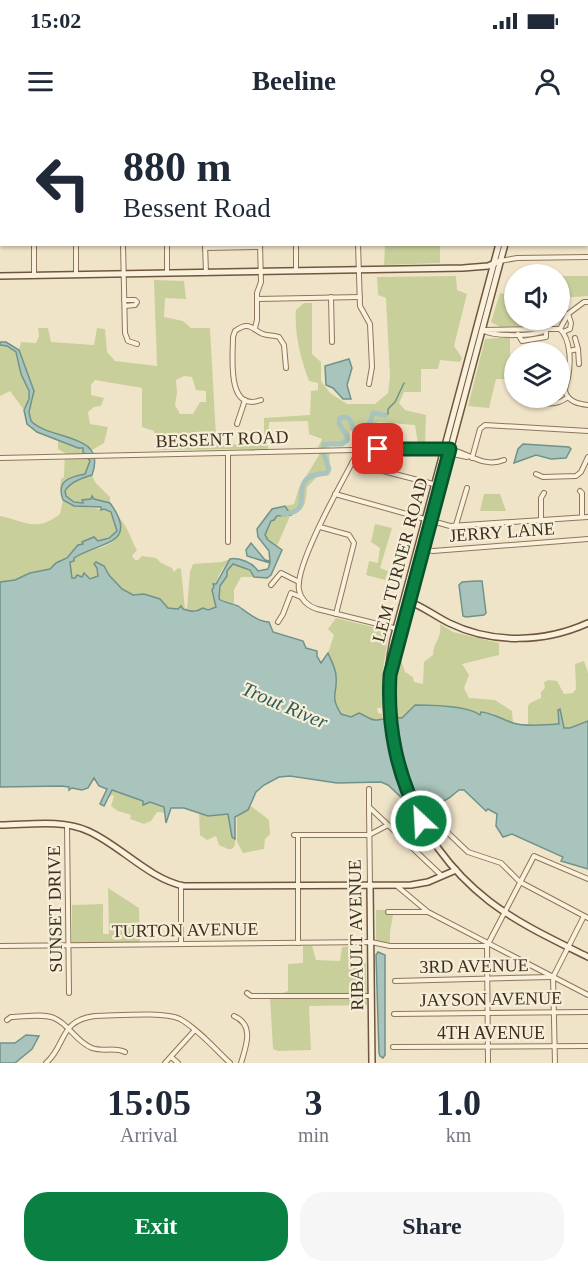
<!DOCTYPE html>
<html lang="en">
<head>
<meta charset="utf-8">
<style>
	body { margin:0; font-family:"Times New Roman",serif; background:#f6f6f7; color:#1f2937; height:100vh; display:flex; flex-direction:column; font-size:22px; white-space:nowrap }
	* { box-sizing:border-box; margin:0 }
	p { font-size:20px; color:#747a83 }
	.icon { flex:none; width:33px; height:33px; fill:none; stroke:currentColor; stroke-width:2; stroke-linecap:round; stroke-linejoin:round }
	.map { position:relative; height:943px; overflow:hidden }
	.details { display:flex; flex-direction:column; background:#fff; flex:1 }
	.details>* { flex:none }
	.top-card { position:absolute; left:0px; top:0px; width:588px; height:126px; box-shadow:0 2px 4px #0004; background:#fff; color:#1f2937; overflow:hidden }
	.buttons { position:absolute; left:504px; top:144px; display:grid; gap:12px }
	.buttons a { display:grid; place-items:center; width:66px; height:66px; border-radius:50%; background:#fff; box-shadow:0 2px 4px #0004; font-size:30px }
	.pin { position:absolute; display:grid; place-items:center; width:51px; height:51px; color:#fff; margin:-26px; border-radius:12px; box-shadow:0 3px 9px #0006 }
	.me { position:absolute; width:66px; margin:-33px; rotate:335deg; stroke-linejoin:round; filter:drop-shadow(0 0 4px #0008) }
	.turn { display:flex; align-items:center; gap:21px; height:126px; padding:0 24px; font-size:27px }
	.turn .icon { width:78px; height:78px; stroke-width:2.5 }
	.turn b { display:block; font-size:42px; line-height:51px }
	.eta { display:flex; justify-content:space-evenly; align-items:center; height:102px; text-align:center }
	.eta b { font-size:36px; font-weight:700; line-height:42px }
	.primary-button { display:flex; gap:12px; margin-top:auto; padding:12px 24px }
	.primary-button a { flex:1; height:69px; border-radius:24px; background:#0b8043; color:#fff; font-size:24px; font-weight:700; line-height:69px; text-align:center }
	.primary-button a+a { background:#f6f6f7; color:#1f2937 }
	.status { display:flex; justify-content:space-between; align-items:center; height:42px; padding:0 30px; background:#fff; direction:ltr }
	.status svg { height:16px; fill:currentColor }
	header { display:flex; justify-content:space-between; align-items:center; height:78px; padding:0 24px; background:#fff; font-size:27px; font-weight:700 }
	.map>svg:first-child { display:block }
</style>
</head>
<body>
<div class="status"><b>15:02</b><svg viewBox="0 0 49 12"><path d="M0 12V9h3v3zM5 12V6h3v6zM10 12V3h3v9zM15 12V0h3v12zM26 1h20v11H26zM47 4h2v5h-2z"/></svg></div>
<header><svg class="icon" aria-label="menu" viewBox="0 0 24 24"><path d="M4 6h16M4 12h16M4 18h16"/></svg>Beeline<svg class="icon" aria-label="person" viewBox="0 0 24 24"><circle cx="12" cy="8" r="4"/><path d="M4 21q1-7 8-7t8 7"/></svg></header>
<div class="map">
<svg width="588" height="943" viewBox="0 0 588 943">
	<rect width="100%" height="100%" fill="#f0e4c8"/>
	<!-- green -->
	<g fill="#c9cf9b" fill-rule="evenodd">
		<polygon points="385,125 440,125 440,143 384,145"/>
		<path d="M456,156L457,170L467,174L454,226L462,238L460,242L440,240L438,249H421V272H404L399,283L405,290L426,295L425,325L418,324L415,305L378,302L364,313L356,315L350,310L349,322L343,326H329L330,352L327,355L317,357L307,367C306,382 306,390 290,396L277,426L268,420L265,415C272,398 272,397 290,395L285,386L294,384L299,368L319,335L318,327L322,319L309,314L308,301L269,302L268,329L156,330L154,311L142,307V268L95,260L91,265V275L104,278L101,286L94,287L88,292L90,304L108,307L104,323L92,330C75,314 47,317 30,301L29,292L33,280L19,230L21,222L36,223L39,216L38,208H48L51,222L94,225L97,208L105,209L107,232L115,241L157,246L154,160L184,161L186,179L165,178L164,197L183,201L191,208H210L216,317L224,324L264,325V298L310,295L311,271L318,270V263L309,261C301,240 294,213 296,190L304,183H312V234L321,242V261L330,273L347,284H375L388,273L390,257L386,178L378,175L377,157ZM184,256L192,257L196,270L206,271V282H200L193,294H180L175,285L177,273L176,260Z"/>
		<polygon points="560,156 588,156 588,176 560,178"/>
		<polygon points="500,173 514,176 514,200 521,200 519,206 500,207 491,202"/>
		<polygon points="510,217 510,237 514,238 514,259 496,259 489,288 468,286 485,219"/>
		<path d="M0,225L7,226L16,232C17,239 19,245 21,252C26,270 33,271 24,290L10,271L0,276Z"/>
		<path d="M58,321L78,328H83V332L90,341L85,354C71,357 65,355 60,370L61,359L64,357L65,333L58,329Z"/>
		<path d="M92,355L95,362L110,377V383C105,382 101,379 95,379C80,379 83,388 66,376L65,371C70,362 82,358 92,355Z"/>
		<polygon points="484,374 500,374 506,391 480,391"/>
		<path d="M63,380C79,391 94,384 111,393L117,411C103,425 77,419 67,438L56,443L50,449L30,453L15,460L0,462V396C26,401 35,413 60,394Z"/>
		<path d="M118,397C128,405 130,419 137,430L132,436L135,440H138L142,436L156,438L161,443L172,448L174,452L178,448L181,449L185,489L187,488L190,452L193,444L222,442L230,439C218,453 210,469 217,487L191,492L168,488L163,481L144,474L133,475L122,469L111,456L97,448L98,456L90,459L87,457L72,458L69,446C76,426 102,434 115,419C118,416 119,409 121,405Z"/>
		<polygon points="375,404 392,408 380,448 388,451 385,460 366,455 369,441 378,443 380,428 371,422"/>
		<path d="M233,444L250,450L254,457H241L234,470V484L222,482L218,479C221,467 223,453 233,444Z"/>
		<path d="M336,498L389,511L382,556L383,582L381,588H377L378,593L382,594L383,598C371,602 353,598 341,594L335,584L333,573L337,558L328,533L334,515L328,509Z"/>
		<path d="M440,504L453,512L499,523V535L462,544L469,555L464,568L469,578L495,580L512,591L513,603L491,593L480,596C466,584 432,585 414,585L402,598L398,597C391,577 396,557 400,537L405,552L413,557L414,562L423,564L424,542L433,535C433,521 442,520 440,504Z"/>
		<polygon points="584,541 588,553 588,601 570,608 564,608 560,590 558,590 560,604 547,607 528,606 528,586 530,583 541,578 541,572 545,568 544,562 549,560 557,561 564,574 573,573 576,569 575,544"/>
		<path d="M111,669L143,681V684C151,682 157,683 164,687L165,693L157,692L151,701L144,704L130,699L131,695L118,691L111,686L114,676L112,675L108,678Z"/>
		<polygon points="251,686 269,700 270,714 265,719 264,729 243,733 237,722 237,697"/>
		<polygon points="199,693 208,696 228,694 232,717 235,719 235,725 232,729 228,729 219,725 216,716 207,720 200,715"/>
		<polygon points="108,768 139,788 140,822 72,823 72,785 103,784 103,814 109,814"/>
		<polygon points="376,790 386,790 387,795 393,795 390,812 390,824 376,820"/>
		<polygon points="303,826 312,826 316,840 340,841 342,827 353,826 353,843 366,843 367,885 309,886 311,930 278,931 273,929 270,877 288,871 288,844 303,843"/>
	</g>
	<!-- water -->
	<g fill="#a9c4bc" stroke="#6f938a" stroke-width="1.5">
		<path d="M0,222H6L19,230L34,271L29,292L31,301C50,321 108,312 92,355C82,358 70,362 65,371L66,376L74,382L83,383L82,380L91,379L92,376L94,379L110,383C141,425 98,422 74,438V441L70,442L72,458H75L77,455L82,457L84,453L90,459L98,456L97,448L94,444L96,442L104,446L109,455L122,469L133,475L144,474L160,479L168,488L178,489L181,486L183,489C190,491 195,493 203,488L208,490L216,487L212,470L214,467L213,464H216L230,439C239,437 253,443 258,451L268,449L270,443L247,436L246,430L251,423L265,440L270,441L269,431L258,417L257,409L272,389L285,386L291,395L277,396L274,400L271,401L265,415L268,420L282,430L271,455L267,458L254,457L250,450L233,444L227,451V456L220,466L219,479C225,483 231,483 238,486C247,492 258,502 269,502L273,512L303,521L306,528L317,531V536L321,543L328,533C331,540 336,549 336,556C338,574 329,575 341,594L351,597L359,593C365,595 371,601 377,600C386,599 393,596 402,598L415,585C431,585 467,585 480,595L481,592C493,593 501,599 513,603C525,607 547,605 559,604L558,590L560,589L564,608H570L588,601V749L561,741L563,737L512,714L503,717L496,706L497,694L488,689L486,691L464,670H459C445,681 447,683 431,679L429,683L428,679H422L418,682L405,681L388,665L381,662L337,663L290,656L279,657L264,665L256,672L248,690L235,697V719L232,717L228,694L208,696L184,688H171L166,703L164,687L150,682L143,685V681L112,670L104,686L100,684L107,669L99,666L94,658L88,668L82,670L72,668L69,670V667L61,666L0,667V462L15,460L30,453L50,449L56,443L67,438L78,425L83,424L82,422L94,417L98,421L109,418L117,411L111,392L104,389L101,390V387L74,386L63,380C56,361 69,357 85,354L90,341L83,332V328H78L37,312L27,304L24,290L29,279V271L21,254L16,232L7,226L0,225Z"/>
		<polygon points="349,239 352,248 347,265 351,279 343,279 333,268 326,265 325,246"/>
		<polygon points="523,324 569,327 571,329 566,338 551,339 536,335 514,343 518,329"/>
		<polygon points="476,461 482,461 486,493 484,495 466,497 463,496 459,465 462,462"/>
		<polygon points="378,832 385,835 385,935 383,938 380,936 379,933 376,835"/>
		<polygon points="26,915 39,916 32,929 15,943 0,943 0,923 15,923"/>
	</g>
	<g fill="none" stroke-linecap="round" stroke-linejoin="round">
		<!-- stream -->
		<polyline stroke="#6f938a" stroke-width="1.5" points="385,295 388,294 388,289 395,282 404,263"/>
		<!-- river -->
		<path stroke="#a9c4bc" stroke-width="5" d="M283,394C314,392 293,370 308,358C313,354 320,354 327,353L329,349L323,332L324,324H342L347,320V316L339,303L340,298L346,297L350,300L355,312L362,313L365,306L370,303L373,293L385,295"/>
		<defs>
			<g id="street">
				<polyline points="74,0 74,2"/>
				<polyline points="121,0 121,2"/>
				<polyline points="164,0 164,2"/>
				<polyline points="258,0 258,2"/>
				<polyline points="354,0 354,2"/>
				<polyline points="203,2 203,0"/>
				<polyline points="586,9 588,9"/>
				<polyline points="34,124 34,156"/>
				<polyline points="123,124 125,213 128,221 137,224"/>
				<polyline points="167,124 167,153"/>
				<polyline points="205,124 206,153"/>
				<polyline points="296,124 296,151"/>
				<polyline points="358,124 360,186 370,204 372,247 369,264"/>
				<polyline points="205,128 260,127"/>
				<polyline points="500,141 517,138 588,137"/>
				<polyline points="76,155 76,124"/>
				<polyline points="331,177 332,222"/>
				<polyline points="257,179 360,177"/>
				<polyline points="124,180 135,180 137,182 135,185 125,186"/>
				<polyline points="255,208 257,200 257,173 261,162 260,124"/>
				<path d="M548,209H560C571,220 571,243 568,258C567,262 565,267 565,271C568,282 579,284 588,285"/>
				<polyline points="560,209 568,194"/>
				<path d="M482,210C494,217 535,217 548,209L484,210"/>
				<polyline points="563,212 570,209 571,203 568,194 584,182 588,182"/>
				<polyline points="518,214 522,221 546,217 546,211"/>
				<polyline points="578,229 579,244"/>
				<polyline points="569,231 578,229 575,218"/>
				<polyline points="527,278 531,283 535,282 536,278"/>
				<path d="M261,280C226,293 233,236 233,217L235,211C250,200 252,210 263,214C268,216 274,215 279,217L284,225L286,248"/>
				<path d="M536,281C548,285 558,285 568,277"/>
				<polyline points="237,304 245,280"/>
				<path d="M359,330C346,355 294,445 299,470C301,480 308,486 317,489L402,510"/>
				<polyline points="228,333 228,422"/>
				<polyline points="448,333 467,337"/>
				<path d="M0,338L444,328C465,330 482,349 504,340"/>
				<polyline points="472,338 480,309 485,305 588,311"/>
				<polyline points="352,343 441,366"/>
				<polyline points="536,354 543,357 576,356 581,352 588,337"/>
				<polyline points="580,371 582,373 582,397"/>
				<polyline points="335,374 450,406 588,397"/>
				<polyline points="541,400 541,378 544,373"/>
				<polyline points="456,405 467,368"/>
				<polyline points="320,407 349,415 354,423 336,494"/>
				<polyline points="418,428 433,431 588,419"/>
				<polyline points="271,465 281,453 299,462"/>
				<polyline points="278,502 283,494 291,473 301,477"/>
				<polyline points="369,669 369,687 442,756"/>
				<polyline points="369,688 370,765"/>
				<polyline points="67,705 69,873"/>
				<polyline points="294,715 369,715 388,705"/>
				<polyline points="298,715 298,823"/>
				<polyline points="409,725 426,711 446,711 468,732 501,743 520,762 588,798"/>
				<polyline points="181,766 181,824"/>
				<polyline points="397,766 428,792 588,875"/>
				<polyline points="388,792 427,792"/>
				<polyline points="0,826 371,822 390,826 487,826"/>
				<polyline points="395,861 552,857"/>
				<polyline points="247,873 251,876 371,876"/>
				<polyline points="394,894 588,892"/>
				<path d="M234,896C255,905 246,926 241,943"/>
				<path d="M7,900L11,897C24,897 42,893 54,898C69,904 76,922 92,928C103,932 115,927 125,932"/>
				<polyline points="393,927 588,926"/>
				<polyline points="171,937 178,943"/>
				<path d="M46,943C66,926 59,900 95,896C115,896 163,891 180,899C198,909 215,929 230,943"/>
				<polyline points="165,943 194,911"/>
				<polyline points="488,943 487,826 534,736 588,759"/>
				<polyline points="555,943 553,857 584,796"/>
			</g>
			<g id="secondary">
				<polyline points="497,0 497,2"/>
				<polyline points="503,0 503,2"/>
				<polyline points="586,50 588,50"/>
				<path d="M499,124L393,520C373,617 411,720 489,781C519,804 554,820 588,837"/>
				<polyline points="0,156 463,148 488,146 500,141"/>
				<path d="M408,481C422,486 435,496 449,503C492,524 544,523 588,503"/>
				<polyline points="392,549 505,124"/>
				<path d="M0,705C28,705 61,699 88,711C120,725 149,759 184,766L411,765L428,762L456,750"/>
				<polyline points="370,765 372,943"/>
			</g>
		</defs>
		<!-- street casing -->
		<use href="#street" stroke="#8d765c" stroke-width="6"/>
		<!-- secondary casing -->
		<use href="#secondary" stroke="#6f573f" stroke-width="8"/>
		<!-- street -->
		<use href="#street" stroke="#faf1dc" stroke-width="4"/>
		<!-- secondary -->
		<use href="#secondary" stroke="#faf1dc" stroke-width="5"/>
	</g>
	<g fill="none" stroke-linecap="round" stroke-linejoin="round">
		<defs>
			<path id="route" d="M378,329H450L390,555C387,608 397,654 421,701"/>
		</defs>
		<!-- route casing -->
		<use href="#route" stroke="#07532c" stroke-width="15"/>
		<!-- route -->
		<use href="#route" stroke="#0b8043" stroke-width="10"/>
	</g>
	<g text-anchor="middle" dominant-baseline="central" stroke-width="4.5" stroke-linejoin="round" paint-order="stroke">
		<!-- street labels -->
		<g font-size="18" fill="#3d2e20" stroke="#f7eed8">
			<text transform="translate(222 319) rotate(-2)">BESSENT ROAD</text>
			<text transform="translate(502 412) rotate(-4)">JERRY LANE</text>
			<text transform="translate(400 440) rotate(-75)">LEM TURNER ROAD</text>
			<text transform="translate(55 789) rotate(-91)">SUNSET DRIVE</text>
			<text transform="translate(185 810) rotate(-1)">TURTON AVENUE</text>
			<text transform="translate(356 815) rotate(-91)">RIBAULT AVENUE</text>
			<text transform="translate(474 846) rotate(-1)">3RD AVENUE</text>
			<text transform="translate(491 879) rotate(-1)">JAYSON AVENUE</text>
			<text x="491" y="913">4TH AVENUE</text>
		</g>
		<!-- water labels -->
		<g font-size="20" font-style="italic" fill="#2f5d5a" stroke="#f7eed8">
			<text transform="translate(285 585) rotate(23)">Trout River</text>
		</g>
	</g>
</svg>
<div class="buttons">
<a><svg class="icon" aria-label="sound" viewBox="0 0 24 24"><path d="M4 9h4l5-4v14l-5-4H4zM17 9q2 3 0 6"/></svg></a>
<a><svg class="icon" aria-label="layers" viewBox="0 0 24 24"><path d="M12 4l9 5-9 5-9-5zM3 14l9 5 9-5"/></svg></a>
</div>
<div class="pin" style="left:378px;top:329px;background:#d93025"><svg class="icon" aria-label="arrive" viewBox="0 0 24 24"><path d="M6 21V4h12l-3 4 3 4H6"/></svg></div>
<svg class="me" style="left:421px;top:701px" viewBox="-20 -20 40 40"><circle r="17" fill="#0b8043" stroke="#fff" stroke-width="3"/><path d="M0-11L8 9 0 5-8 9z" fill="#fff"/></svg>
<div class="top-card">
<div class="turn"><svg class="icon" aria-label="left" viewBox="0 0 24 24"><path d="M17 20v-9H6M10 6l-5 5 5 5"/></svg><div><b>880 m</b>Bessent Road</div></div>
</div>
</div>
<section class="details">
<div class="eta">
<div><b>15:05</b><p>Arrival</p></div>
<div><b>3</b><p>min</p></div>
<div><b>1.0</b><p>km</p></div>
</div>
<div class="primary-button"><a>Exit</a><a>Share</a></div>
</section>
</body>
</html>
